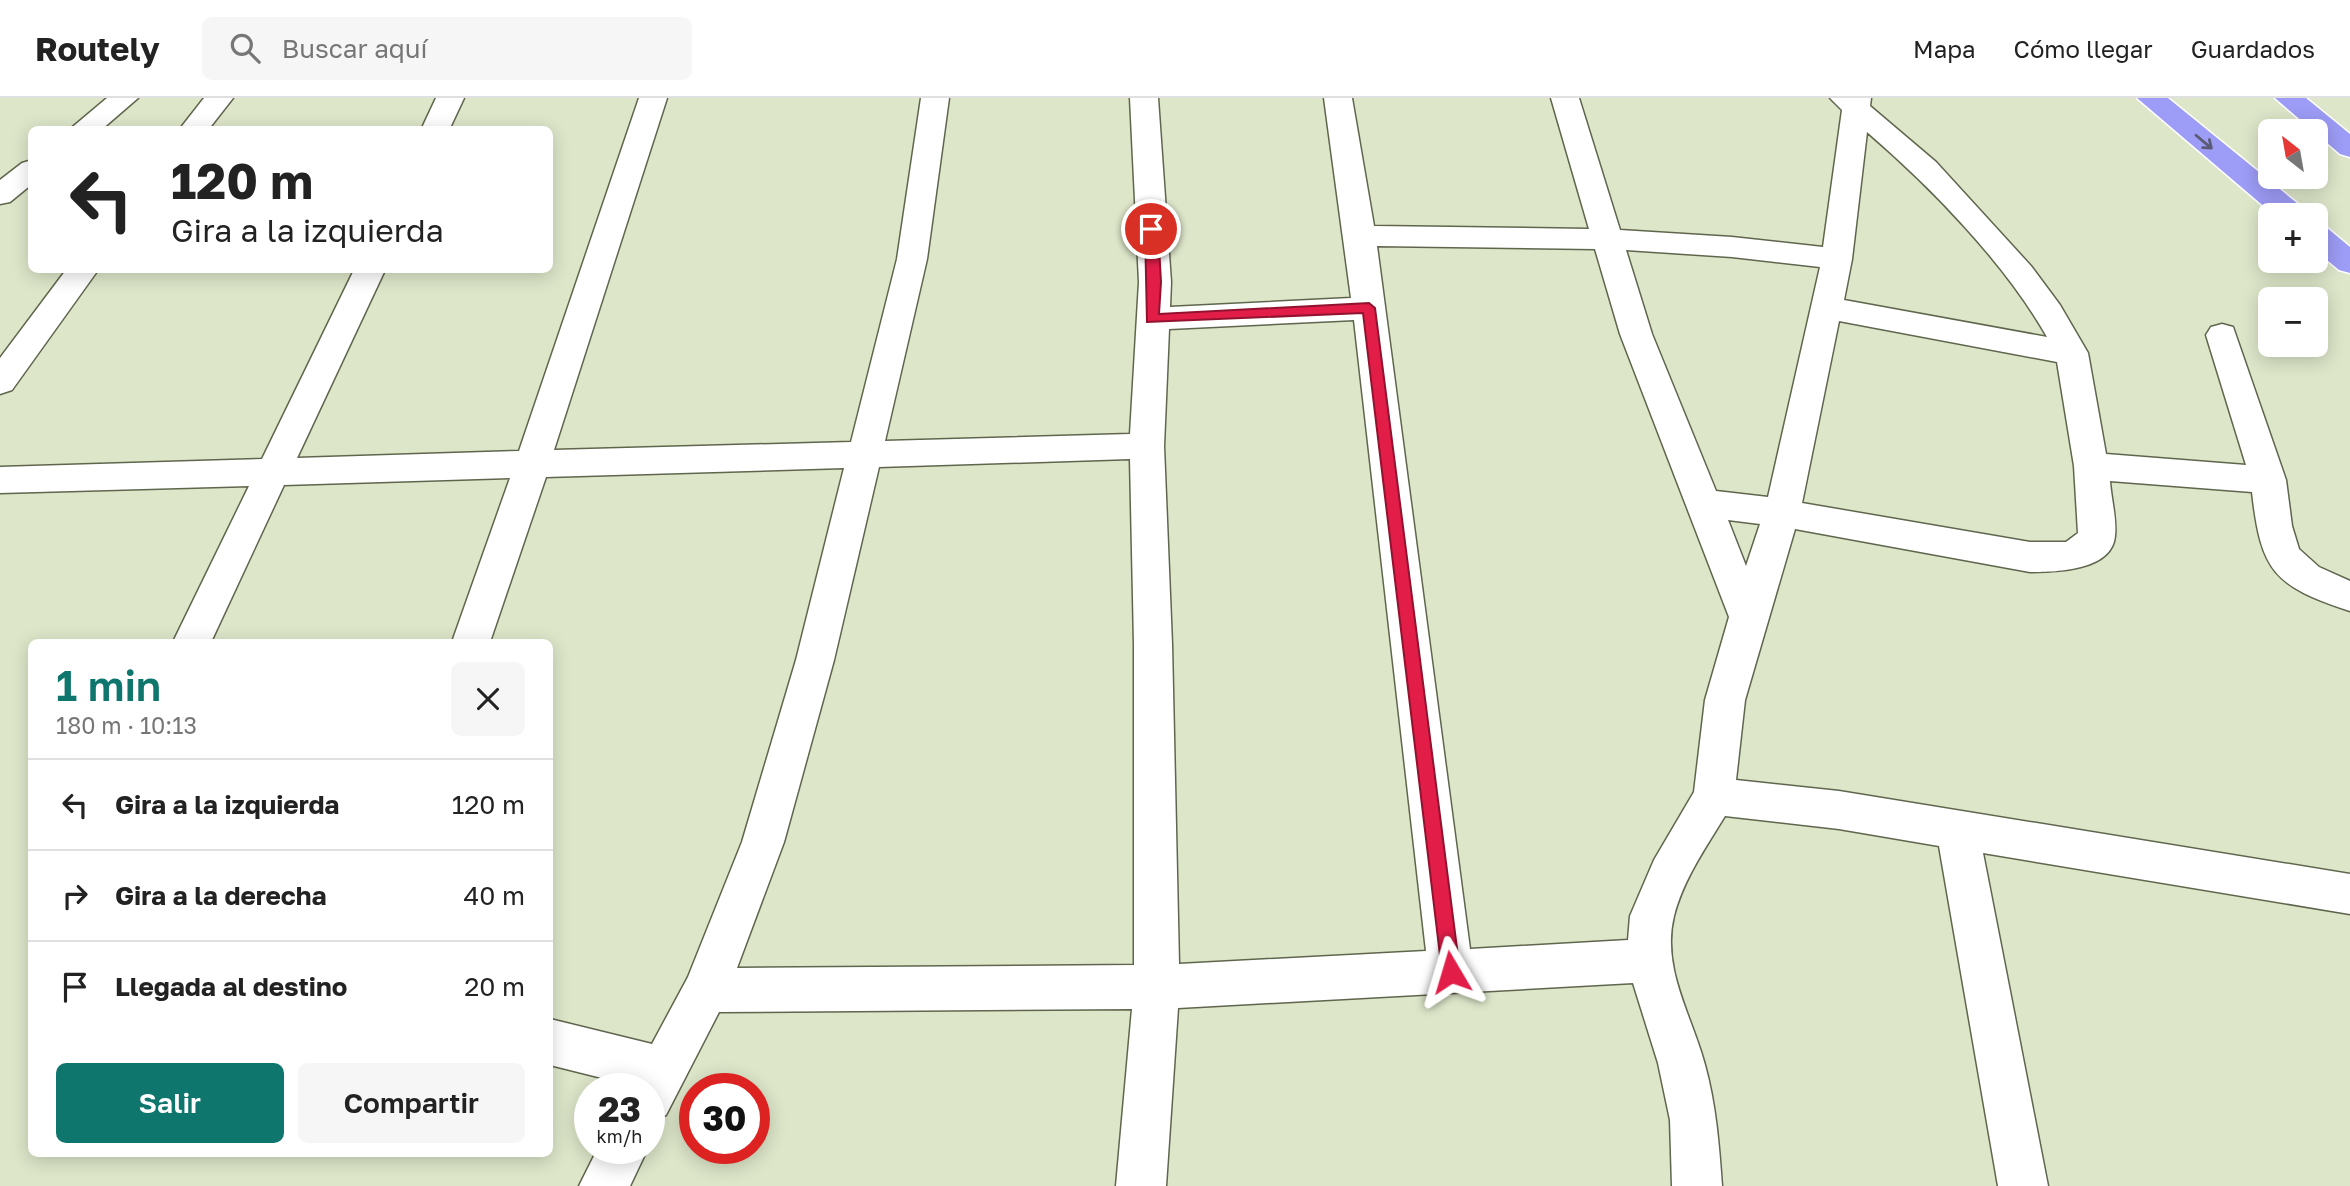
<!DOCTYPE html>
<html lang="es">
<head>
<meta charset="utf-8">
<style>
	body { margin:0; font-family:"Golos Text",sans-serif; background:#f6f6f6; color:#222; height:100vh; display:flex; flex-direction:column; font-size:26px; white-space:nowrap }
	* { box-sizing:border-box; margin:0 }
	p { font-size:23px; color:#767676 }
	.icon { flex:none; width:38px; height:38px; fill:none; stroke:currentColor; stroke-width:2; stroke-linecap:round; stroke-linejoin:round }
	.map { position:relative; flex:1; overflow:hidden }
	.details { position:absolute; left:28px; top:541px; width:525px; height:518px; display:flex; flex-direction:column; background:#fff; border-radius:10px; box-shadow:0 4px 18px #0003 }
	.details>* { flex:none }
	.guide { position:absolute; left:28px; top:28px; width:525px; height:147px; border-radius:10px; box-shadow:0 4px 18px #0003; background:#fff; color:#222; overflow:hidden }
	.needle { width:46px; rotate:329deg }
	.tools { position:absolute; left:2258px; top:21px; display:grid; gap:14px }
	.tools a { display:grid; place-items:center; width:70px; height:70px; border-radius:10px; background:#fff; box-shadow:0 4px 18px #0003; font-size:35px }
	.speed { position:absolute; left:574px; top:975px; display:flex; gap:14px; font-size:35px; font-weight:700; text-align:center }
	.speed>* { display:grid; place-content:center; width:91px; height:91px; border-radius:50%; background:#fff; box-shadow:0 4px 18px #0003; line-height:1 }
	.speed small { font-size:18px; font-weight:400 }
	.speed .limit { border:10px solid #d22; background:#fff; color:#111 }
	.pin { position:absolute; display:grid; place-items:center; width:60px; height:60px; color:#fff; margin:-30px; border:4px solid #fff; border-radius:50%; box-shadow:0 2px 7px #0007 }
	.me { position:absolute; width:77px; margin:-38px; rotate:353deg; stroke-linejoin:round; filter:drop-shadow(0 0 5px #0008) }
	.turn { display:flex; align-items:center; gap:24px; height:147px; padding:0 28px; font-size:32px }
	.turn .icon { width:91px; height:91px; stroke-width:2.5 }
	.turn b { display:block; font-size:49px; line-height:60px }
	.round { display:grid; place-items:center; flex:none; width:74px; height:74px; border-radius:10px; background:#f6f6f6 }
	.headline { display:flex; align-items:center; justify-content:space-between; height:119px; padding:0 28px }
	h1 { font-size:42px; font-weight:600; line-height:52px; color:#0f766e }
	.action { display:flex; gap:14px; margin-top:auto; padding:14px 28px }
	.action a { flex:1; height:80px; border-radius:10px; background:#0f766e; color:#fff; font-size:28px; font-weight:600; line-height:80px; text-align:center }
	.action a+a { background:#f6f6f6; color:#222 }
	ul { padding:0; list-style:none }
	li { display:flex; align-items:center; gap:21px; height:91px; padding:0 28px; border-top:2px solid #e0e0e0 }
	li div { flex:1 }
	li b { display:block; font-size:26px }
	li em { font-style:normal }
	header { display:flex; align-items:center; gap:42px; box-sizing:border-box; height:98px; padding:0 35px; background:#fff; border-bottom:2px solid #e0e0e0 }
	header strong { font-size:33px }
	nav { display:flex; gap:38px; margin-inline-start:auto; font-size:24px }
	.search { width:490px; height:63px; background:#f6f6f6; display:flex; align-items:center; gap:18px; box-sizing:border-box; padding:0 24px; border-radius:10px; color:#767676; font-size:26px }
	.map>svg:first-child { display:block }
</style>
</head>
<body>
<header>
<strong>Routely</strong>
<div class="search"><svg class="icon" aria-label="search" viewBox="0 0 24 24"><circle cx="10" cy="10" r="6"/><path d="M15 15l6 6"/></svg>Buscar aquí</div>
<nav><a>Mapa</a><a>Cómo llegar</a><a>Guardados</a></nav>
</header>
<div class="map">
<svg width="2350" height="1088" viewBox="0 0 2350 1088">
	<rect width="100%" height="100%" fill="#dde6c9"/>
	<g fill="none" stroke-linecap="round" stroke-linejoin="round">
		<defs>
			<g id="minor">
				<polygon points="107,0 138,0 101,32 69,32"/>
				<polygon points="204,0 233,0 208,32 179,32"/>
				<polygon points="436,0 464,0 449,32 421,32"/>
				<path d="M639,0H667L554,352L851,344L897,161L921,0H949L927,161L885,343L1130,336L1139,184L1130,0H1158L1171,184L1170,209L1351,200L1324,0H1352L1374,128L1589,131L1551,0H1579L1620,132L1732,139L1823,149L1842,12L1830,0H1871L1870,8L1936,64L2031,168L2060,207L2088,255L2106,356L2246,367L2206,237L2211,229L2222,226L2233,229L2286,382L2292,428L2299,451L2319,469L2350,483V513C2274,488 2261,474 2252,394L2110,383C2111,400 2117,421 2115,438C2112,473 2055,474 2030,474L1795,431L1745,602L1736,682L1839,693L2350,776V816L1983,755L2048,1088H1998L1939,748L1839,731L1725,718C1706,749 1683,782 1674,818C1661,870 1692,918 1705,967C1716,1007 1719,1046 1722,1088H1672L1670,1022L1658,965L1633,885L1178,910L1166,1088H1116L1132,911L719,914L666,1017L649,1024V990H629L630,987L550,967V921L652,946L688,879L742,744L796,562L844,370L546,379L490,544H452L510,380L284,387L211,544H173L249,388L0,395V369L262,361L354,172H385L297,360L519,353ZM1867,34C1931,89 2005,165 2047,239L1844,202L1852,161ZM1377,148L1595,151L1620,236L1729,519L1705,602L1694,694L1654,762L1630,818L1628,842L1470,851ZM1626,152L1732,159L1820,169L1768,399L1716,393L1652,236ZM1354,222L1426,853L1179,866L1172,546L1164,348L1169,231ZM1839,223L2057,264L2074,368L2078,435L2066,444H2030L1802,405ZM1130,361L1134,546V867L737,870L784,744L834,562L879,369ZM1728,422L1760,426L1746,468Z"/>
				<polygon points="32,62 32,86 10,104 0,106 0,82 22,65"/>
				<polygon points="66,172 98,172 12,292 0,296 0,260"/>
				<polygon points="598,1050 648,1050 630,1088 579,1088"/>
			</g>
			<g id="highway">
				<polygon points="2137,0 2168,0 2303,110 2307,117 2274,117"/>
				<polygon points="2275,0 2306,0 2350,36 2350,59 2340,56"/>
				<polygon points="2315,126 2326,129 2350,149 2350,175 2339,172 2315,152"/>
			</g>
		</defs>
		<!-- minor casing -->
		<use href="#minor" stroke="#5f664d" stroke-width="3"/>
		<!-- highway casing -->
		<use href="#highway" stroke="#fff" stroke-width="3"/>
		<!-- minor -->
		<use href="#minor" fill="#fff" fill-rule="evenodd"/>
		<!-- highway -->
		<use href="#highway" fill="#9d9cf6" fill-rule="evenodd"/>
	</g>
	<!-- one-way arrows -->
	<defs><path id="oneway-shaft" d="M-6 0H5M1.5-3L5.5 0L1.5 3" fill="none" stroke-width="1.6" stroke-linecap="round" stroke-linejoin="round" transform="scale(1.75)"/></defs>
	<use stroke="#5a5c74" href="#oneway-shaft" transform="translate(2204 44) rotate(40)"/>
	<!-- route -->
	<polygon fill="#e11d48" stroke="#92132f" stroke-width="2" points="1151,126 1158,131 1161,184 1159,216 1369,205 1375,210 1460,874 1458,880 1451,883 1444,880 1442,874 1363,215 1147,224 1145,131"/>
</svg>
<div class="tools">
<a><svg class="needle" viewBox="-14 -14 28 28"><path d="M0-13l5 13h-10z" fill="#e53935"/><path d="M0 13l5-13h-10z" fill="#767676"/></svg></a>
<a>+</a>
<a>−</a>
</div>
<div class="speed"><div>23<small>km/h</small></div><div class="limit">30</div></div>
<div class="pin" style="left:1151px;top:131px;background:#d93025"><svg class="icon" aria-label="arrive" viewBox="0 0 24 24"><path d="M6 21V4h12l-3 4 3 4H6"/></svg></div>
<svg class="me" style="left:1451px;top:874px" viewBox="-20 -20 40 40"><path d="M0-17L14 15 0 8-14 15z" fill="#e11d48" stroke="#fff" stroke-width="4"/></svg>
<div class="guide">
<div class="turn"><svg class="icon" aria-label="left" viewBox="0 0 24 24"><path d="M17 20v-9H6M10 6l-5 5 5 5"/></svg><div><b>120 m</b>Gira a la izquierda</div></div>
</div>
<section class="details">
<div class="headline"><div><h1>1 min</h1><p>180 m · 10:13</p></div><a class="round"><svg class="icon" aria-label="close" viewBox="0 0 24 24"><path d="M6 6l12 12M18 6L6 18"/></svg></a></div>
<ul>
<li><svg class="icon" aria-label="left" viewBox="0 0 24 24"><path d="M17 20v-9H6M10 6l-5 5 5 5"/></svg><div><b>Gira a la izquierda</b></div><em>120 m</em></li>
<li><svg class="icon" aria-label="right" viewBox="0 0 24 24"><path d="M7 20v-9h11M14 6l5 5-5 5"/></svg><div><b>Gira a la derecha</b></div><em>40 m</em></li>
<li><svg class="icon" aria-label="arrive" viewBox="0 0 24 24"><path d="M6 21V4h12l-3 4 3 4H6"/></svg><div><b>Llegada al destino</b></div><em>20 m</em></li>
</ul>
<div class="action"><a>Salir</a><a>Compartir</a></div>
</section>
</div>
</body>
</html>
